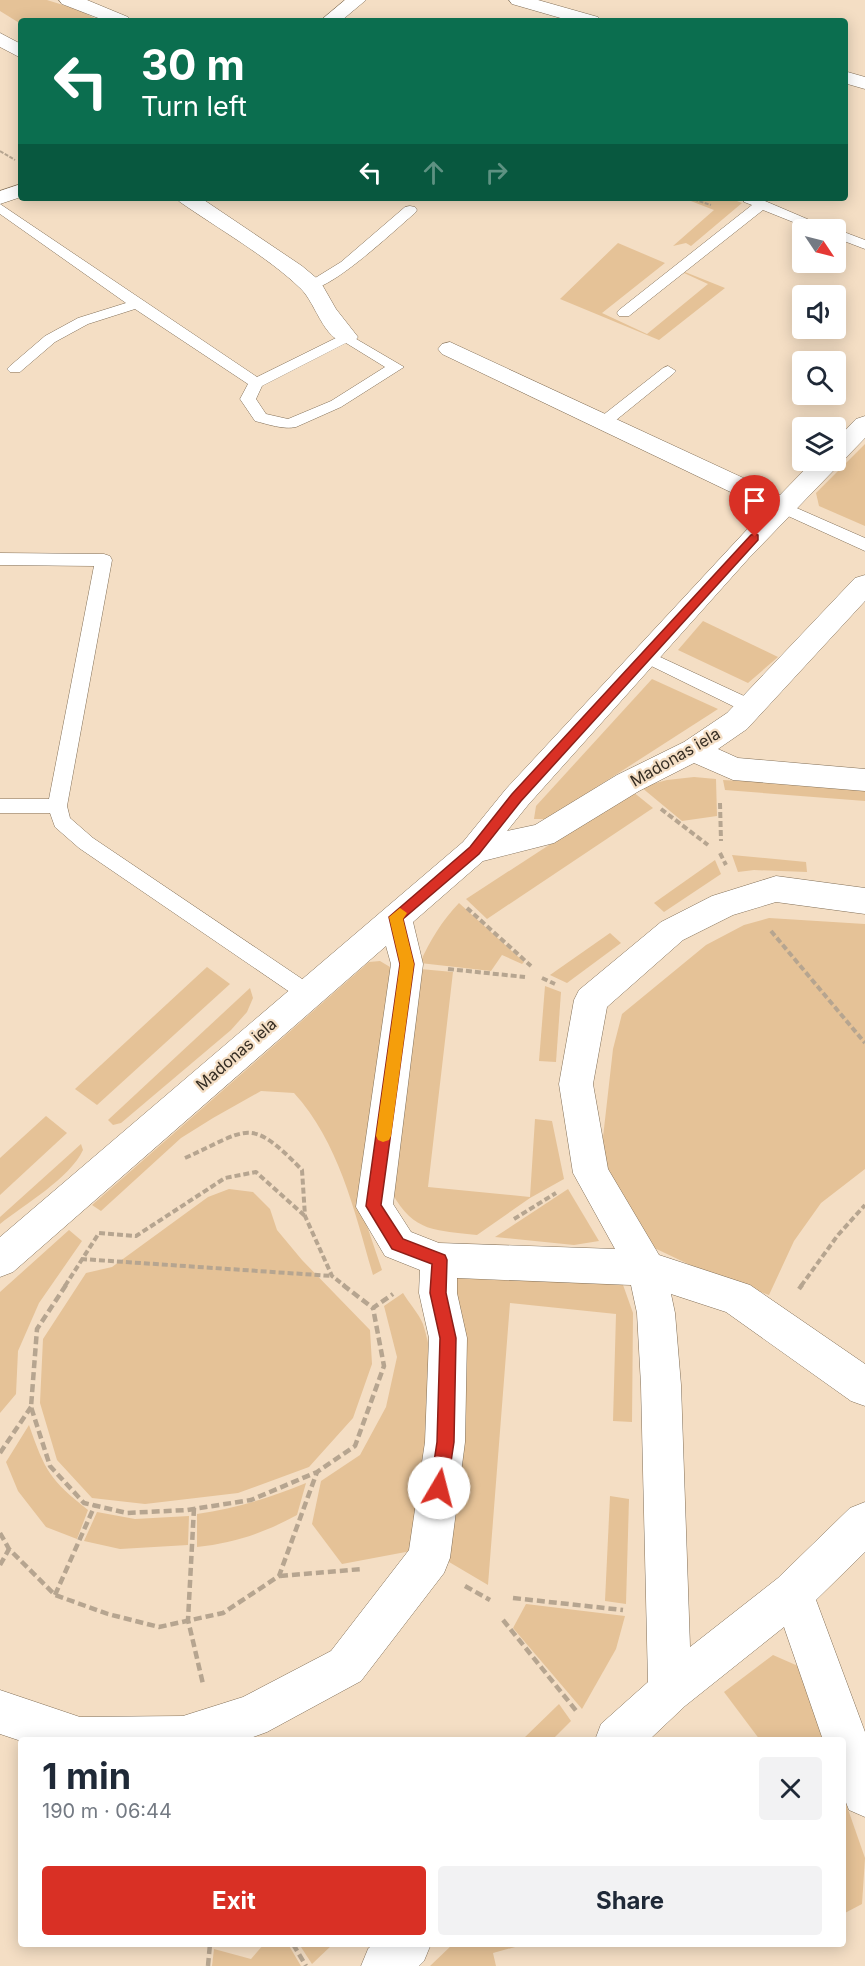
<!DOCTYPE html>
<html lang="en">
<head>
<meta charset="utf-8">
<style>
	body { margin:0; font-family:Inter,sans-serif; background:#f2f2f3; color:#1f2937; height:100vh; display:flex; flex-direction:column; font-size:22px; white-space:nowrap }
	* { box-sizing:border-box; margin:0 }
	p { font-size:20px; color:#747a83 }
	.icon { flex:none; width:33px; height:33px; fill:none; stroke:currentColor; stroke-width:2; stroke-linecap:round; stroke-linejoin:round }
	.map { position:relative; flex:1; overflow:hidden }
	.drawer { position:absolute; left:18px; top:1737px; width:828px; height:210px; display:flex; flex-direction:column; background:#fff; border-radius:6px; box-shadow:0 3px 15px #0003 }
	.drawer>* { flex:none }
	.top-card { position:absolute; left:18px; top:18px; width:830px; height:183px; border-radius:6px; box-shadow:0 3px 15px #0003; background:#0b6e4f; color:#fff; overflow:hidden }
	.needle { width:39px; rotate:125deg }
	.controls { position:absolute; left:792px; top:219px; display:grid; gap:12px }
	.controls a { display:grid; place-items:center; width:54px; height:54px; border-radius:6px; background:#fff; box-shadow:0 3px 15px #0003; font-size:30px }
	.pin { position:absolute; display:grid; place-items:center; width:51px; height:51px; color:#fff; margin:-62px -26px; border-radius:50% 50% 50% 0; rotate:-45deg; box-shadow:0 0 6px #0007 }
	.pin .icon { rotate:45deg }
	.me { position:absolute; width:66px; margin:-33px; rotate:8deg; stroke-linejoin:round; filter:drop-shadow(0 0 4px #0008) }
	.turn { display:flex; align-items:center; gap:21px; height:126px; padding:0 24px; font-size:27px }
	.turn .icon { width:78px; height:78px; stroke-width:2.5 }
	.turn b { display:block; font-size:42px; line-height:51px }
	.lanes { display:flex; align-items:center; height:57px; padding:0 24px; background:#0003; justify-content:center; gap:30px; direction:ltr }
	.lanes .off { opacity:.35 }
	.round { display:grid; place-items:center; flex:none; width:63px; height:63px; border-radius:6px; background:#f2f2f3 }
	.overview { display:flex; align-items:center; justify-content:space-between; height:102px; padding:0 24px }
	h1 { font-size:36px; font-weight:700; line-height:45px }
	.button { display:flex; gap:12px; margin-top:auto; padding:12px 24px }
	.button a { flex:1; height:69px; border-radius:6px; background:#d93025; color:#fff; font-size:24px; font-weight:700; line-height:69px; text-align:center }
	.button a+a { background:#f2f2f3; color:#1f2937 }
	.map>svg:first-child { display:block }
</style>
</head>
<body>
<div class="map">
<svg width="865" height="1966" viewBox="0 0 865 1966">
	<rect width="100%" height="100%" fill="#f4dec4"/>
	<!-- green -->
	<g fill="#e5c297">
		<polygon points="0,0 47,0 79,10 100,21 21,21 21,24 0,11"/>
		<polygon points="683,198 729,198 742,203 691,246 686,243 673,246 714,210"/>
		<polygon points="618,243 665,263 602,313 647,334 708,284 684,273 685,272 725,288 659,340 560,299"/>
		<polygon points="865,444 865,526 819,506 816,493"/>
		<polygon points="703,621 778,657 748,683 678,650"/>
		<polygon points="652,679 718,709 547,819 534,819 536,806"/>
		<polygon points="694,777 716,779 717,816 682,821 641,787 667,780"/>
		<polygon points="723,780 865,788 865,801 725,790"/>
		<polygon points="632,791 653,808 487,919 466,899"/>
		<polygon points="732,855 806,862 807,872 754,870 738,872"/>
		<polygon points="715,860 721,874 664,912 654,903"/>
		<path d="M459,903L524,962L522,964L502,955L491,971L420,963C430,940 442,921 459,903Z"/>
		<polygon points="769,918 865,924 865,1169 821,1203 794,1241 769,1295 707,1273 646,1244 601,1155 613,1049 622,1014 706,945 744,925"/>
		<polygon points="610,933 621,943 567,983 550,975"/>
		<path d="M380,961L390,967L391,980L366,1223L382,1270L373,1275C355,1213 339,1142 294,1093L261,1091L213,1118L181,1138L101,1211L92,1205L369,962Z"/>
		<polygon points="207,967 230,984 97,1105 75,1089"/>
		<path d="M420,969L453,972L428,1187L530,1197L535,1119L552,1121L564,1179L530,1198L477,1235C436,1230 414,1233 392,1193Z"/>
		<polygon points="545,986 561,992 556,1062 539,1061"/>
		<polygon points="250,988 253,998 247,1012 231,1030 121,1123 113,1125 108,1120"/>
		<polygon points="46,1116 67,1133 0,1195 0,1158"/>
		<path d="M81,1144L83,1150C70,1178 24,1205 0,1224V1217Z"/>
		<polygon points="229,1189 253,1192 270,1209 277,1230 302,1260 370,1330 372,1364 353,1418 309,1467 238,1493 145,1504 92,1498 57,1460 40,1403 43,1339 86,1273 112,1267 208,1197"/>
		<polygon points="568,1189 599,1241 574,1245 495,1237"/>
		<polygon points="69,1230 82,1241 39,1303 18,1351 16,1394 0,1413 0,1292"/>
		<polygon points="445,1277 622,1282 633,1313 632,1422 613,1421 616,1314 510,1303 488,1585 444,1559"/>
		<path d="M403,1293C409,1303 419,1314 423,1324C446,1395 424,1480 411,1551L342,1564L312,1524L321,1481L360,1455L386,1407L397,1357L384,1306Z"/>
		<path d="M29,1425C45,1471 50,1480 88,1510L77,1539L46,1527L18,1491L6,1462Z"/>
		<path d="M306,1483L297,1515C264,1533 234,1543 197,1547V1514C236,1508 270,1498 306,1483Z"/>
		<polygon points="610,1496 629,1499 626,1604 605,1601"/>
		<polygon points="97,1512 135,1519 189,1516 188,1545 120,1549 84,1541"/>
		<polygon points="526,1604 625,1616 616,1649 582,1709 513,1628"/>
		<polygon points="773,1655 798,1666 824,1740 760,1740 724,1692"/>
		<polygon points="559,1704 571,1721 552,1740 522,1740"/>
		<polygon points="843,1795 865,1858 862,1904 843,1914"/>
		<polygon points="264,1944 288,1944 301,1966 212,1966 214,1949 251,1959"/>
		<polygon points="299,1944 333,1944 312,1964"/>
		<polygon points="453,1944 526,1944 493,1953 496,1966 430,1966"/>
	</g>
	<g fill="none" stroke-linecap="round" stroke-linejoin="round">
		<defs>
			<g id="lane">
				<polygon points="743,198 758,198 833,230 813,230 763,210 629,316 619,316 617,313 619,310 752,205 744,202"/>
				<path d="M0,204L257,377L346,333L404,367L341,407L296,427C284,430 267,424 255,421L240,399L248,384L135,309L88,324L55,342L20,372H10L7,369L10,366L45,336L78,318L126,303L0,214ZM346,343L385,367L331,401L288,419L266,414L256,399L262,386Z"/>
				<path d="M410,206L415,207L417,210L415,213C397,228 328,294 307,289L305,286L307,283L341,262L405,207Z"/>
				<polygon points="836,229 865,240 865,249 836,238 836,230 833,230"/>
				<polygon points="668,366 676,371 673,374 610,425 598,425 596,422 598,419 663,368"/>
				<polygon points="783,502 865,538 865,551 777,511 775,507 777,503"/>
				<polygon points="0,553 104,554 110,556 112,560 67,806 70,818 93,838 314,987 318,993 314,999 307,1002 300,999 79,848 55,827 50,813 0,813 0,799 49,799 94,566 0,565"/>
				<polygon points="645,650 757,702 760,707 757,712 751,714 745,712 639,660 636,656 639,652"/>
			</g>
			<g id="street">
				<polygon points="59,0 87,0 128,17 130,21 106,21 62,4"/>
				<polygon points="345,0 366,0 341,21 320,21"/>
				<polygon points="509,0 538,0 598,17 600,21 571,21 512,4"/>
				<polygon points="0,33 21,44 21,58 0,47"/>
				<polygon points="844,71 865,77 865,89 844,83"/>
				<polygon points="21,184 21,197 0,204 0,191"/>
				<path d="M176,198H201L302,266L320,281L336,309L358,337L354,342C325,349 317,303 300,288C268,257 217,228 180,202Z"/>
				<polygon points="450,342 780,495 814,460 836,460 836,440 856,419 865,416 865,438 749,558 528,805 507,831 535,825 617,775 684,742 727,713 855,578 865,575 865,601 747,729 718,749 738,758 865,769 865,791 733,780 694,763 639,791 554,843 483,861 413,922 423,964 393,1204 411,1232 439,1243 615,1249 573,1173 559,1084 574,1000 579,990 661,922 712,896 776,876 865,888 865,914 776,902 733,915 683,940 607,1007 593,1084 608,1169 659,1255 750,1285 865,1364 865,1406 851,1401 726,1312 671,1294 675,1313 681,1385 690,1647 778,1578 850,1508 865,1502 865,1552 816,1600 865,1732 865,1817 849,1810 843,1795 843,1740 823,1740 784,1627 685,1706 649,1740 595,1740 601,1724 648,1682 641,1385 637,1313 631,1285 457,1278 457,1293 467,1338 465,1442 450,1558 444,1573 361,1681 267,1732 245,1740 21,1741 0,1734 0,1690 80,1717 183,1716 243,1697 331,1651 409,1550 425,1442 429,1338 419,1293 420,1270 385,1256 356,1207 391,964 386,946 13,1272 0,1277 0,1237 463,842 506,789 766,509 442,354 438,349 442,344"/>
				<polygon points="373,1944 431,1944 424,1961 419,1966 361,1966 368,1949"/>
			</g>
		</defs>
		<!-- lane casing -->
		<use href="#lane" stroke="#826f57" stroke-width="1"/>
		<!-- street casing -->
		<use href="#street" stroke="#826f57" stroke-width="1"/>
		<!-- path-far2 -->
		<g stroke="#b6a590" stroke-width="2" stroke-dasharray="4 1.5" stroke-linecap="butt">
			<polyline points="0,151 15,160"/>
			<polyline points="689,198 711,205"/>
		</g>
		<!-- path-far1 -->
		<g stroke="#b6a590" stroke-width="4" stroke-dasharray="6 3" stroke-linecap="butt">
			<polyline points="720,803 721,841"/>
			<polyline points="661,809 708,845"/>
			<polyline points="720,853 726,865"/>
			<polyline points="467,908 531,966"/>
			<polyline points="771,931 865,1043"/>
			<polyline points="448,969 525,977"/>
			<polyline points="542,978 555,984"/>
			<path d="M185,1158C248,1130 249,1115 302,1170L305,1216L332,1276L345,1286"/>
			<polyline points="514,1219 556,1193"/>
			<polyline points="81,1259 332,1276"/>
			<polyline points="65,1286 99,1233 136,1236 225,1178 256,1172 305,1216"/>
			<polyline points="801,1286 838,1235 865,1205"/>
		</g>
		<!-- path -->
		<g stroke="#b6a590" stroke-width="4.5" stroke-dasharray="8 4" stroke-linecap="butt">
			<polyline points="66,1285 37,1329 31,1407 50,1466 84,1503 127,1513 187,1510 251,1500 317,1472 355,1446 384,1366 373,1308"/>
			<polyline points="343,1285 373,1308 393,1294"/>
			<polyline points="799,1289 802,1285"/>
			<polyline points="0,1453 31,1407"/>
			<polyline points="194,1508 188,1620 203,1684"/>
			<polyline points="0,1533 9,1549 55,1595 108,1614 159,1627 223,1613 279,1576 317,1472"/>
			<polyline points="0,1565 9,1549"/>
			<polyline points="280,1576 362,1569"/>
			<polyline points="465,1586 490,1600"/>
			<polyline points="55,1595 95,1505"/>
			<polyline points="513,1598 623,1610"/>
			<polyline points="503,1620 578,1713"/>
			<polyline points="293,1944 306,1966"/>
			<polyline points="208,1966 210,1944"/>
		</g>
		<!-- lane -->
		<use href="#lane" fill="#fff" fill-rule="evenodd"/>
		<!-- street -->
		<use href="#street" fill="#fff" fill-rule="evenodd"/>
	</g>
	<!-- route -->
	<polygon fill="#d93025" stroke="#8d1f18" stroke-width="1.5" points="755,534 758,535 758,540 521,801 479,854 403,919 414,964 381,1205 403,1239 445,1255 447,1260 446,1293 456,1338 454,1442 447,1488 445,1494 439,1496 433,1494 430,1488 437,1442 440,1338 430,1293 432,1264 392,1249 366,1206 400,964 389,917 470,847 512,794 751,535"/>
	<!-- slow -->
	<polygon fill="#f59e0b" points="400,908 407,913 403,919 414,964 391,1136 389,1140 383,1142 378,1140 376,1136 400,964 389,917"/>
	<g text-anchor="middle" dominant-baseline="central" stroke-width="4.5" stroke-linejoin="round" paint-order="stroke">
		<!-- street labels -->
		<g font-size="16" fill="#342c22" stroke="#f4dec4">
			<text transform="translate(675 757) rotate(-30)">Madonas iela</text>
			<text transform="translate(236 1054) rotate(-41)">Madonas iela</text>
		</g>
	</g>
</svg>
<div class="controls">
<a><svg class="needle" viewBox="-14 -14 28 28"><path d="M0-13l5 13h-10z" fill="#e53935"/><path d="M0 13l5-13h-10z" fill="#747a83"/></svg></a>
<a><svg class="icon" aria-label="sound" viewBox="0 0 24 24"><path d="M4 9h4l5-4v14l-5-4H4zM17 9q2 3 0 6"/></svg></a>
<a><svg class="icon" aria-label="search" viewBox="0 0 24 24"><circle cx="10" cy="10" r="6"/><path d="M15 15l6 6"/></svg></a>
<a><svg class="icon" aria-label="layers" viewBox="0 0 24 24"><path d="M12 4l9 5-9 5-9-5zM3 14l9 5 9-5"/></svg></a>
</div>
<div class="pin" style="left:755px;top:537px;background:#d93025"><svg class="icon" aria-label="arrive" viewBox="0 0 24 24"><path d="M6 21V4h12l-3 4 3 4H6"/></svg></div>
<svg class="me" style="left:439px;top:1488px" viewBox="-20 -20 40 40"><circle r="19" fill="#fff"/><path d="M0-13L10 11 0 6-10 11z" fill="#d93025"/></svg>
<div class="top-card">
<div class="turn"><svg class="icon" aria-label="left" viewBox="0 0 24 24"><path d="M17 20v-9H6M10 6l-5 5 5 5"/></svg><div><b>30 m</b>Turn left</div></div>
<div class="lanes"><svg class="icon" aria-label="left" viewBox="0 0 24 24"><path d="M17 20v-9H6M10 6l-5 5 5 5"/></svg><svg class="icon off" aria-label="ahead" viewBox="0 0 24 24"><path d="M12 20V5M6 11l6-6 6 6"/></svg><svg class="icon off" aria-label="right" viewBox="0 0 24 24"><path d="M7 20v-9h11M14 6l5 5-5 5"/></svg></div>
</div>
<section class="drawer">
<div class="overview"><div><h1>1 min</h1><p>190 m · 06:44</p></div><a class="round"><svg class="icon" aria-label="close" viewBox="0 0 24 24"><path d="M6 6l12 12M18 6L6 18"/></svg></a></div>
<div class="button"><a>Exit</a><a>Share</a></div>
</section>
</div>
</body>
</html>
